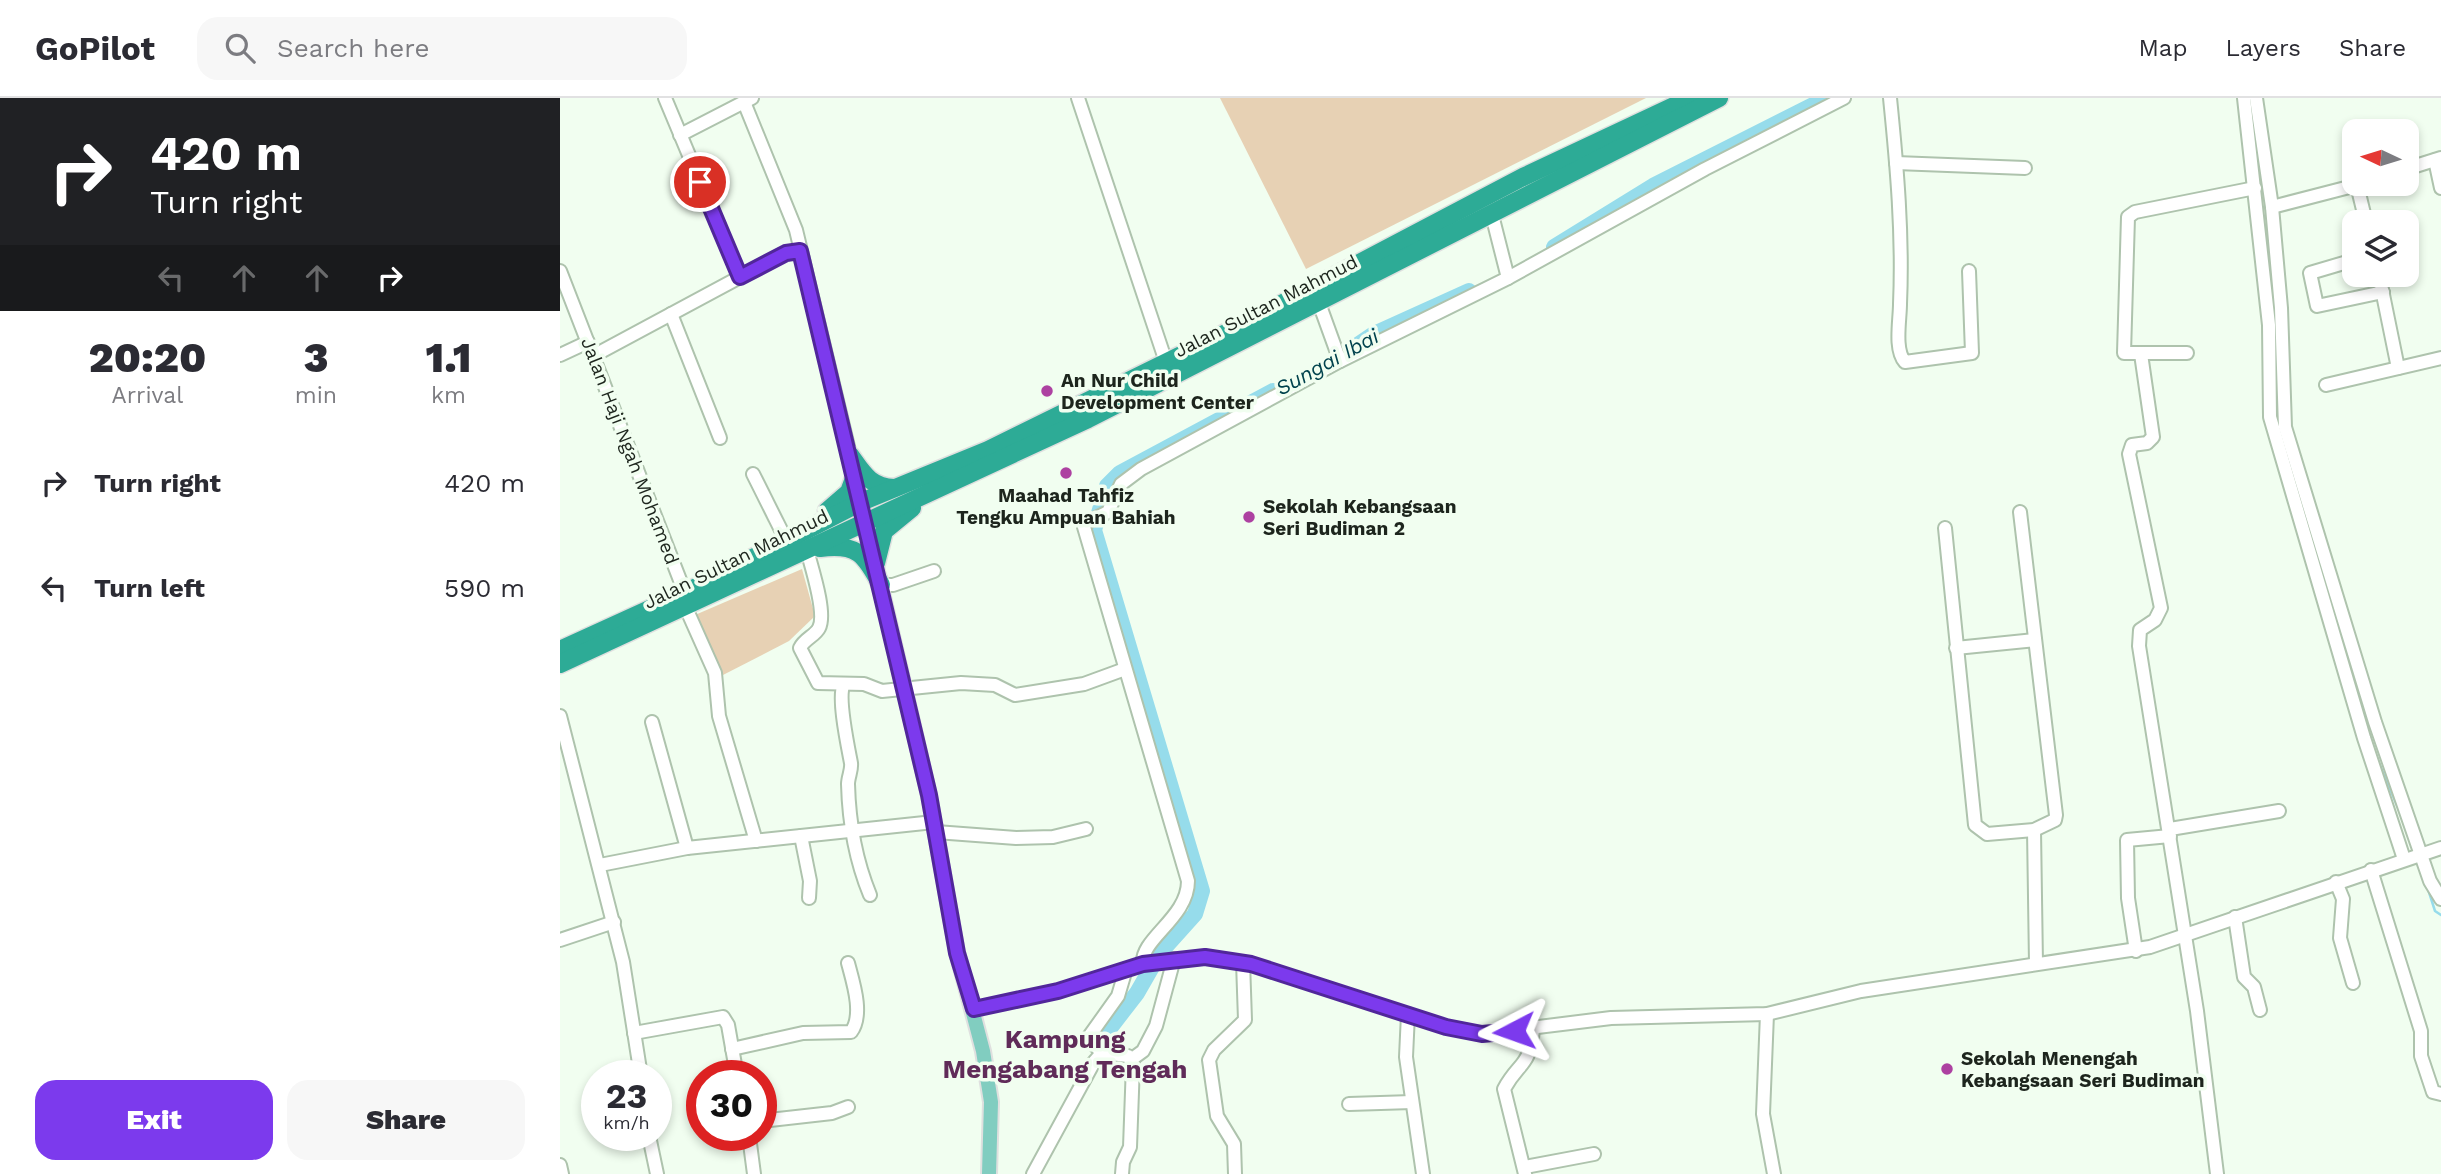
<!DOCTYPE html>
<html lang="en">
<head>
<meta charset="utf-8">
<style>
	body { margin:0; font-family:"Work Sans",sans-serif; background:#f7f7f7; color:#2b2b33; height:100vh; display:flex; flex-direction:column; font-size:26px; white-space:nowrap }
	* { box-sizing:border-box; margin:0 }
	p { font-size:23px; color:#7c7c81 }
	.icon { flex:none; width:38px; height:38px; fill:none; stroke:currentColor; stroke-width:2; stroke-linecap:round; stroke-linejoin:round }
	.map { position:relative; flex:1; overflow:hidden }
	.side { display:flex; flex-direction:column; background:#fff; width:560px }
	.side>* { flex:none }
	.guide { background:#202124; color:#fff; overflow:hidden }
	.needle { width:46px; rotate:274deg }
	.fabs { position:absolute; left:1782px; top:21px; display:grid; gap:14px }
	.fabs a { display:grid; place-items:center; width:77px; height:77px; border-radius:14px; background:#fff; box-shadow:0 4px 10px #0003; font-size:35px }
	.speed { position:absolute; left:21px; top:962px; display:flex; gap:14px; font-size:35px; font-weight:700; text-align:center }
	.speed>* { display:grid; place-content:center; width:91px; height:91px; border-radius:50%; background:#fff; box-shadow:0 4px 10px #0003; line-height:1 }
	.speed small { font-size:18px; font-weight:400 }
	.speed .limit { border:10px solid #d22; background:#fff; color:#111 }
	.pin { position:absolute; display:grid; place-items:center; width:60px; height:60px; color:#fff; margin:-30px; border:4px solid #fff; border-radius:50%; box-shadow:0 2px 7px #0007 }
	.me { position:absolute; width:77px; margin:-38px; rotate:266deg; stroke-linejoin:round; filter:drop-shadow(0 0 5px #0008) }
	.turn { display:flex; align-items:center; gap:24px; height:147px; padding:0 35px; font-size:32px }
	.turn .icon { width:91px; height:91px; stroke-width:2.5 }
	.turn b { display:block; font-size:49px; line-height:60px }
	.lanes { display:flex; align-items:center; height:66px; padding:0 35px; background:#0003; justify-content:center; gap:35px; direction:ltr }
	.lanes .off { opacity:.35 }
	.eta { display:flex; justify-content:space-evenly; align-items:center; height:119px; text-align:center }
	.eta b { font-size:42px; font-weight:800; line-height:49px }
	.primary-button { display:flex; gap:14px; margin-top:auto; padding:14px 35px }
	.primary-button a { flex:1; height:80px; border-radius:21px; background:#7c3aed; color:#fff; font-size:28px; font-weight:800; line-height:80px; text-align:center }
	.primary-button a+a { background:#f7f7f7; color:#2b2b33 }
	ul { padding:0; list-style:none }
	li { display:flex; align-items:center; gap:21px; height:105px; padding:0 35px }
	li div { flex:1 }
	li b { display:block; font-size:26px }
	li em { font-style:normal }
	header { display:flex; align-items:center; gap:42px; box-sizing:border-box; height:98px; padding:0 35px; background:#fff; border-bottom:2px solid #e1e1e2 }
	header strong { font-size:33px }
	nav { display:flex; gap:38px; margin-inline-start:auto; font-size:24px }
	.search { width:490px; height:63px; background:#f7f7f7; display:flex; align-items:center; gap:18px; box-sizing:border-box; padding:0 24px; border-radius:21px; color:#7c7c81; font-size:26px }
	main { display:flex; flex:1; min-height:0 }
	.map>svg:first-child { display:block }
</style>
</head>
<body>
<header>
<strong>GoPilot</strong>
<div class="search"><svg class="icon" aria-label="search" viewBox="0 0 24 24"><circle cx="10" cy="10" r="6"/><path d="M15 15l6 6"/></svg>Search here</div>
<nav><a>Map</a><a>Layers</a><a>Share</a></nav>
</header>
<main>
<section class="side">
<div class="guide">
<div class="turn"><svg class="icon" aria-label="right" viewBox="0 0 24 24"><path d="M7 20v-9h11M14 6l5 5-5 5"/></svg><div><b>420 m</b>Turn right</div></div>
<div class="lanes"><svg class="icon off" aria-label="left" viewBox="0 0 24 24"><path d="M17 20v-9H6M10 6l-5 5 5 5"/></svg><svg class="icon off" aria-label="ahead" viewBox="0 0 24 24"><path d="M12 20V5M6 11l6-6 6 6"/></svg><svg class="icon off" aria-label="ahead" viewBox="0 0 24 24"><path d="M12 20V5M6 11l6-6 6 6"/></svg><svg class="icon" aria-label="right" viewBox="0 0 24 24"><path d="M7 20v-9h11M14 6l5 5-5 5"/></svg></div>
</div>
<div class="eta">
<div><b>20:20</b><p>Arrival</p></div>
<div><b>3</b><p>min</p></div>
<div><b>1.1</b><p>km</p></div>
</div>
<ul>
<li><svg class="icon" aria-label="right" viewBox="0 0 24 24"><path d="M7 20v-9h11M14 6l5 5-5 5"/></svg><div><b>Turn right</b></div><em>420 m</em></li>
<li><svg class="icon" aria-label="left" viewBox="0 0 24 24"><path d="M17 20v-9H6M10 6l-5 5 5 5"/></svg><div><b>Turn left</b></div><em>590 m</em></li>
</ul>
<div class="primary-button"><a>Exit</a><a>Share</a></div>
</section>
<div class="map">
<svg width="1881" height="1076" viewBox="0 0 1881 1076">
	<rect width="100%" height="100%" fill="#f1fef0"/>
	<!-- green -->
	<g fill="#e7d1b4">
		<polygon points="660,0 1086,0 746,171"/>
		<polygon points="242,471 255,518 229,543 163,577 135,517"/>
	</g>
	<g fill="none" stroke-linecap="round" stroke-linejoin="round">
		<!-- stream -->
		<g stroke="#96dceb" stroke-width="2.5">
			<polyline points="1816,658 1841,717"/>
			<polyline points="1867,788 1875,813 1881,817"/>
		</g>
		<!-- river -->
		<g stroke="#96dceb" stroke-width="16">
			<polyline points="994,149 1093,88 1267,0"/>
			<polyline points="780,259 814,236 909,193"/>
			<polyline points="540,943 577,895 600,855 635,816 642,793 534,432 547,388 560,375 713,293"/>
		</g>
		<defs>
			<g id="minor">
				<polyline points="105,0 180,179"/>
				<polyline points="518,0 606,264"/>
				<path d="M1330,0C1337,69 1343,137 1340,206C1340,222 1334,252 1345,264L1412,255L1409,173"/>
				<polyline points="1684,0 1709,227 1710,319 1804,640 1844,761"/>
				<polyline points="1696,0 1712,109 1721,210 1725,329 1815,624 1870,783 1881,801"/>
				<polyline points="184,4 236,132 292,365"/>
				<polyline points="120,37 192,0"/>
				<polyline points="1875,62 1881,90"/>
				<polyline points="1336,65 1465,70"/>
				<polyline points="1846,71 1881,60"/>
				<polyline points="1797,87 1806,124"/>
				<polyline points="1712,109 1801,86"/>
				<polyline points="1794,162 1750,175 1757,208 1823,194"/>
				<polyline points="0,173 125,495"/>
				<polyline points="1819,177 1838,270"/>
				<polyline points="948,180 1145,71 1284,0"/>
				<polyline points="111,216 160,340"/>
				<polyline points="1627,255 1564,255 1568,119 1575,114 1695,90"/>
				<polyline points="1581,256 1593,339 1587,345 1572,347 1569,356 1601,510 1595,522 1580,532 1579,548 1637,913 1657,1076"/>
				<polyline points="0,257 28,244"/>
				<polyline points="33,258 221,157 240,153"/>
				<polyline points="780,263 948,180 931,113"/>
				<polyline points="1766,287 1881,260"/>
				<polyline points="193,376 226,442"/>
				<polyline points="1385,430 1415,727 1427,736 1474,732 1495,722 1496,717 1460,414"/>
				<path d="M247,452C251,468 267,515 259,530C255,538 244,541 240,550L258,585L304,586L322,593L401,585L435,587L455,597L524,586L565,571"/>
				<polyline points="321,487 333,487 374,473"/>
				<polyline points="126,510 155,575 159,618 196,743"/>
				<polyline points="1396,550 1475,542"/>
				<path d="M284,586C277,598 288,649 291,665C292,672 288,679 288,686C289,724 296,763 310,797"/>
				<polyline points="0,618 63,864 81,978"/>
				<polyline points="92,624 127,750"/>
				<polyline points="1610,731 1719,713"/>
				<polyline points="1474,732 1476,866"/>
				<polyline points="376,734 456,740 493,739 526,731"/>
				<polyline points="241,738 250,783 249,800"/>
				<polyline points="40,767 127,750 374,724"/>
				<polyline points="1811,772 1861,933 1861,958 1873,994 1881,996"/>
				<polyline points="1776,784 1783,801 1780,840 1793,885"/>
				<polyline points="1675,819 1684,879 1694,889 1700,912"/>
				<polyline points="0,842 54,824"/>
				<polyline points="1576,853 1568,800 1567,742 1610,738"/>
				<path d="M583,866C580,841 628,820 628,783L524,429L526,425L548,414L561,386L581,371L780,263L759,205"/>
				<polyline points="413,911 498,893 583,866 645,859 691,866 886,929 922,936 1051,920 1207,916 1301,893 1590,849 1881,750"/>
				<polyline points="848,916 846,959 863,1076"/>
				<polyline points="1207,916 1203,1016 1214,1076"/>
				<polyline points="74,935 163,919 168,927 177,978"/>
				<path d="M172,951L243,935L291,934C304,917 293,884 288,865"/>
				<polyline points="542,955 528,940 558,898 566,871"/>
				<polyline points="572,961 583,953 596,928 614,861"/>
				<polyline points="789,1006 852,1004"/>
				<polyline points="201,1023 272,1015 288,1009"/>
				<polyline points="89,1038 97,1076"/>
				<polyline points="189,1038 194,1076"/>
				<polyline points="0,1067 2,1076"/>
				<polyline points="965,1069 1034,1056"/>
				<polyline points="473,1076 534,964 542,955 568,958 573,966 570,1049 563,1064 562,1076"/>
				<polyline points="675,1076 674,1046 657,1018 649,962 654,952 685,922 683,864"/>
				<path d="M965,1076L944,991C959,963 970,970 973,931"/>
			</g>
			<polyline id="major" points="301,404 369,697 397,854 423,953 431,1004 429,1076"/>
			<g id="highway">
				<path d="M290,357C303,375 310,389 334,390"/>
				<polyline points="267,413 289,394 295,378"/>
				<path d="M260,450C297,445 305,456 321,487"/>
				<polyline points="316,465 324,433 352,410"/>
				<polyline points="0,552 125,495 301,404 428,352 672,232 963,79 1131,0"/>
				<polyline points="0,566 528,321 1159,0"/>
			</g>
		</defs>
		<!-- minor casing -->
		<use href="#minor" stroke="#aec3ad" stroke-width="16"/>
		<!-- major casing -->
		<use href="#major" stroke="#dfe0df" stroke-width="18"/>
		<!-- highway casing -->
		<use href="#highway" stroke="#dfe0df" stroke-width="21"/>
		<!-- minor -->
		<use href="#minor" stroke="#fff" stroke-width="12"/>
		<!-- major -->
		<use href="#major" stroke="#81cdc0" stroke-width="14"/>
		<!-- highway -->
		<use href="#highway" stroke="#2dab96" stroke-width="18"/>
	</g>
	<g fill="none" stroke-linecap="round" stroke-linejoin="round">
		<defs>
			<polyline id="route" points="140,84 180,179 226,155 240,153 369,697 397,855 414,911 498,893 583,866 645,859 691,866 886,929 922,936 954,933"/>
		</defs>
		<!-- route casing -->
		<use href="#route" stroke="#51269a" stroke-width="18"/>
		<!-- route -->
		<use href="#route" stroke="#7c3aed" stroke-width="12"/>
	</g>
	<!-- markers -->
	<g fill="#ad41a1" stroke="#f1fef0" stroke-width="2.5">
		<circle cx="487" cy="293" r="7"/>
		<circle cx="506" cy="375" r="7"/>
		<circle cx="689" cy="419" r="7"/>
		<circle cx="1387" cy="971" r="7"/>
	</g>
	<g text-anchor="middle" dominant-baseline="central" stroke-width="7" stroke-linejoin="round" paint-order="stroke">
		<!-- street labels -->
		<g font-size="19" fill="#1d251d" stroke="#f1fef0">
			<text transform="translate(706 208) rotate(-27)">Jalan Sultan Mahmud</text>
			<text transform="translate(70 353) rotate(69)">Jalan Haji Ngah Mohamed</text>
			<text transform="translate(176 461) rotate(-26)">Jalan Sultan Mahmud</text>
		</g>
		<!-- poi labels -->
		<g font-size="19" font-weight="bold" fill="#1d251d" stroke="#f1fef0" text-anchor="start">
			<text x="501" y="282">An Nur Child<tspan x="501" dy="22">Development Center</tspan></text>
			<text x="506" y="397" text-anchor="middle">Maahad Tahfiz<tspan x="506" dy="22">Tengku Ampuan Bahiah</tspan></text>
			<text x="703" y="408">Sekolah Kebangsaan<tspan x="703" dy="22">Seri Budiman 2</tspan></text>
			<text x="1401" y="960">Sekolah Menengah<tspan x="1401" dy="22">Kebangsaan Seri Budiman</tspan></text>
		</g>
		<!-- water labels -->
		<g font-size="21" font-style="italic" fill="#00424d" stroke="#f1fef0">
			<text transform="translate(767 264) rotate(-29)">Sungai Ibai</text>
		</g>
		<!-- district labels -->
		<g font-size="26" font-weight="bold" fill="#602b59" stroke="#f1fef0">
			<text x="505" y="941">Kampung<tspan x="505" dy="30">Mengabang Tengah</tspan></text>
		</g>
	</g>
</svg>
<div class="fabs">
<a><svg class="needle" viewBox="-14 -14 28 28"><path d="M0-13l5 13h-10z" fill="#e53935"/><path d="M0 13l5-13h-10z" fill="#7c7c81"/></svg></a>
<a><svg class="icon" aria-label="layers" viewBox="0 0 24 24"><path d="M12 4l9 5-9 5-9-5zM3 14l9 5 9-5"/></svg></a>
</div>
<div class="speed"><div>23<small>km/h</small></div><div class="limit">30</div></div>
<div class="pin" style="left:140px;top:84px;background:#d93025"><svg class="icon" aria-label="arrive" viewBox="0 0 24 24"><path d="M6 21V4h12l-3 4 3 4H6"/></svg></div>
<svg class="me" style="left:954px;top:933px" viewBox="-20 -20 40 40"><path d="M0-17L14 15 0 8-14 15z" fill="#7c3aed" stroke="#fff" stroke-width="4"/></svg>
</div>
</main>
</body>
</html>
